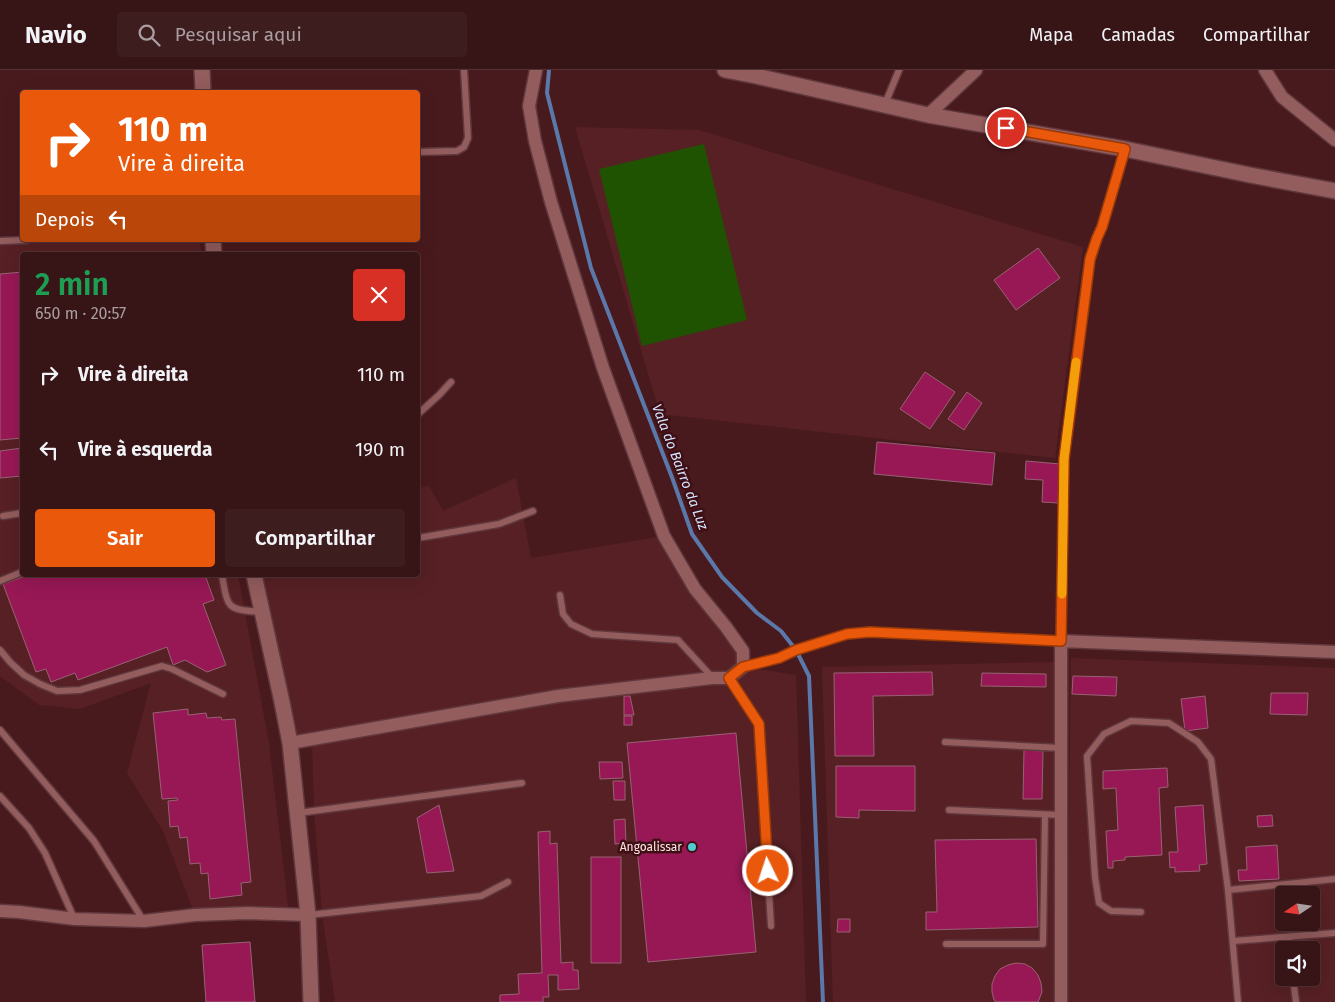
<!DOCTYPE html>
<html lang="pt">
<head>
<meta charset="utf-8">
<style>
	body { margin:0; font-family:"Fira Sans",sans-serif; background:#3e1d1f; color:#f1f3f6; height:100vh; display:flex; flex-direction:column; font-size:19px; white-space:nowrap }
	* { box-sizing:border-box; margin:0 }
	p { font-size:16px; color:#aa9ea1 }
	.icon { flex:none; width:28px; height:28px; fill:none; stroke:currentColor; stroke-width:2; stroke-linecap:round; stroke-linejoin:round }
	.map { position:relative; flex:1; overflow:hidden }
	.side { position:absolute; left:20px; top:182px; width:400px; height:325px; display:flex; flex-direction:column; background:#371416; border-radius:5px; box-shadow:0 5px 20px #0002,0 0 0 1px #513335 }
	.side>* { flex:none }
	.top-card { position:absolute; left:20px; top:20px; width:400px; height:152px; border-radius:5px; box-shadow:0 5px 20px #0002,0 0 0 1px #513335; background:#ea580c; color:#fff; overflow:hidden }
	.needle { width:32px; rotate:257deg }
	.tools { position:absolute; left:1275px; top:816px; display:grid; gap:10px }
	.tools a { display:grid; place-items:center; width:45px; height:45px; border-radius:5px; background:#371416; box-shadow:0 5px 20px #0002,0 0 0 1px #513335; font-size:25px }
	.pin { position:absolute; display:grid; place-items:center; width:42px; height:42px; color:#fff; margin:-21px; border:2px solid #fff; border-radius:50%; box-shadow:0 1px 5px #0007 }
	.me { position:absolute; width:55px; margin:-28px; rotate:356deg; stroke-linejoin:round; filter:drop-shadow(0 0 4px #0008) }
	.turn { display:flex; align-items:center; gap:18px; height:105px; padding:0 15px; font-size:22px }
	.turn .icon { width:65px; height:65px; stroke-width:2.5 }
	.turn b { display:block; font-size:35px; line-height:42px }
	.then { display:flex; align-items:center; height:48px; padding:0 15px; background:#0003; gap:10px; font-size:19px }
	.round { display:grid; place-items:center; flex:none; width:52px; height:52px; border-radius:5px; background:#3e1d1f }
	.summary { display:flex; align-items:center; justify-content:space-between; height:85px; padding:0 15px }
	h1 { font-size:30px; font-weight:600; line-height:38px; color:#1e9e55 }
	.action { display:flex; gap:10px; margin-top:auto; padding:10px 15px }
	.action a { flex:1; height:58px; border-radius:5px; background:#ea580c; color:#fff; font-size:20px; font-weight:600; line-height:58px; text-align:center }
	.action a+a { background:#3e1d1f; color:#f1f3f6 }
	ul { padding:0; list-style:none }
	li { display:flex; align-items:center; gap:15px; height:75px; padding:0 15px }
	li div { flex:1 }
	li b { display:block; font-size:19px }
	li em { font-style:normal }
	header { display:flex; align-items:center; gap:30px; box-sizing:border-box; height:70px; padding:0 25px; background:#371416; border-bottom:1px solid #513335 }
	header strong { font-size:24px }
	nav { display:flex; gap:28px; margin-inline-start:auto; font-size:18px }
	.search { width:350px; height:45px; background:#3e1d1f; display:flex; align-items:center; gap:12px; box-sizing:border-box; padding:0 18px; border-radius:5px; color:#aa9ea1; font-size:19px }
	.map>svg:first-child { display:block }
</style>
</head>
<body>
<header>
<strong>Navio</strong>
<div class="search"><svg class="icon" aria-label="search" viewBox="0 0 24 24"><circle cx="10" cy="10" r="6"/><path d="M15 15l6 6"/></svg>Pesquisar aqui</div>
<nav><a>Mapa</a><a>Camadas</a><a>Compartilhar</a></nav>
</header>
<div class="map">
<svg width="1335" height="932" viewBox="0 0 1335 932">
	<rect width="100%" height="100%" fill="#491a1d"/>
	<!-- built -->
	<g fill="#572024" fill-rule="evenodd">
		<polygon points="575,57 699,60 1083,177 1055,388 660,344"/>
		<polygon points="27,170 200,170 201,185 22,185 22,505 238,505 269,673 289,844 195,845 163,761 127,703 151,613 80,639 39,635 0,606 0,171"/>
		<polygon points="516,408 531,488 664,466 726,557 743,597 796,605 806,932 335,932 322,843 314,741 312,669 290,673 254,505 418,505 418,418 429,416 443,441"/>
		<path d="M1071,588L1335,598V932H1067ZM1284,825H1311V852H1284ZM1284,880H1311V908H1284Z"/>
		<polygon points="1054,592 1054,932 833,932 822,597"/>
	</g>
	<!-- green -->
	<polygon fill="#1f5302" points="704,74 747,250 642,276 599,99"/>
	<g fill="none" stroke-linecap="round" stroke-linejoin="round">
		<!-- stream -->
		<polyline stroke="#5a78aa" stroke-width="4" points="549,0 547,23 591,198 673,410 692,464 722,507 757,543 781,561 796,580 809,606 823,932"/>
	</g>
	<!-- building -->
	<g fill="#971855" stroke="#976274">
		<polygon points="1038,178 1060,208 1016,240 994,210"/>
		<polygon points="22,202 22,368 0,370 0,204"/>
		<polygon points="925,302 955,322 930,359 900,339"/>
		<polygon points="967,322 982,333 964,360 948,349"/>
		<polygon points="877,372 995,383 992,415 874,404"/>
		<polygon points="22,378 22,406 0,408 0,381"/>
		<polygon points="1026,391 1060,394 1058,433 1042,432 1043,410 1025,409"/>
		<polygon points="28,505 205,505 214,530 203,534 226,595 207,602 185,590 173,595 167,577 78,610 75,603 51,612 46,599 36,602 3,514"/>
		<polygon points="932,602 933,625 873,626 874,686 835,686 834,603"/>
		<polygon points="982,603 1046,604 1046,617 981,616"/>
		<polygon points="1073,606 1117,607 1116,626 1072,624"/>
		<polygon points="1271,623 1308,623 1307,645 1270,644"/>
		<polygon points="624,626 630,626 634,645 624,645"/>
		<polygon points="1205,626 1208,658 1185,661 1181,629"/>
		<polygon points="188,639 188,645 206,643 207,648 221,647 222,650 235,649 251,812 241,813 242,825 210,829 208,803 201,804 200,793 190,794 187,767 180,768 178,756 170,757 168,731 178,730 177,728 162,729 153,643"/>
		<rect x="624" y="646" width="8" height="9"/>
		<polygon points="736,663 756,882 648,892 627,673"/>
		<polygon points="1024,680 1043,681 1042,729 1023,729"/>
		<polygon points="599,692 622,692 623,708 600,709"/>
		<polygon points="836,696 915,696 915,741 859,740 859,748 836,747"/>
		<polygon points="1167,698 1168,717 1159,718 1162,785 1125,787 1125,790 1113,791 1113,798 1108,798 1106,761 1118,760 1116,718 1103,719 1103,701"/>
		<polygon points="613,711 625,711 625,730 614,730"/>
		<polygon points="439,735 454,801 427,803 417,748"/>
		<polygon points="1203,735 1207,794 1199,795 1200,801 1175,802 1175,797 1170,798 1169,782 1178,782 1175,737"/>
		<polygon points="1272,745 1273,756 1258,757 1257,746"/>
		<polygon points="625,749 626,773 615,774 614,750"/>
		<polygon points="550,761 550,774 557,773 561,893 573,892 573,900 578,900 579,919 558,920 558,905 548,905 549,927 543,927 543,932 500,932 500,925 519,924 518,904 542,903 538,762"/>
		<polygon points="1036,769 1038,857 926,860 926,842 937,842 935,770"/>
		<polygon points="1277,775 1279,809 1239,811 1238,800 1247,800 1246,777"/>
		<rect x="591" y="787" width="30" height="106"/>
		<polygon points="838,849 850,849 850,862 837,862"/>
		<polygon points="250,872 255,932 206,932 202,875"/>
		<polygon points="1016,893 1025,894 1032,898 1038,905 1041,913 1042,922 1038,932 996,932 994,930 992,922 992,914 995,906 1000,899 1008,895"/>
	</g>
	<g fill="none" stroke-linecap="round" stroke-linejoin="round">
		<defs>
			<g id="lane">
				<polyline points="885,34 899,0"/>
				<polyline points="418,82 457,81 464,77 468,68 464,0"/>
				<polyline points="0,171 27,170"/>
				<polyline points="418,344 439,325 451,312"/>
				<polyline points="3,446 22,443"/>
				<polyline points="418,468 499,454 533,441"/>
				<path d="M222,505C228,540 227,539 261,542"/>
				<polyline points="0,511 22,502"/>
				<polyline points="560,525 563,544 571,554 592,564 678,570 712,607"/>
				<polyline points="0,580 10,592 24,605 40,614 57,621 80,620 162,596 172,599 223,624"/>
				<polyline points="743,597 779,588 796,580 847,564 870,562 1061,571 1063,389 1090,189 1097,168 1102,157 1124,80"/>
				<polyline points="729,608 759,654 771,856"/>
				<polyline points="0,660 94,771 143,850"/>
				<polyline points="945,672 1061,678"/>
				<polyline points="0,726 29,758 45,783 74,848"/>
				<polyline points="949,740 1061,745"/>
				<polyline points="298,743 522,713"/>
				<polyline points="1228,820 1335,809"/>
				<polyline points="1141,842 1111,841 1099,833 1095,807 1087,686 1104,664 1131,651 1169,653 1198,672 1211,689 1228,820 1238,932"/>
				<polyline points="309,845 481,826 508,812"/>
				<polyline points="1289,867 1290,880"/>
				<polyline points="1233,871 1335,863"/>
				<polyline points="946,874 1043,874 1045,745"/>
				<polyline points="1293,908 1296,932"/>
			</g>
			<g id="street">
				<polyline points="1265,0 1282,27 1335,70"/>
				<polyline points="928,45 976,0"/>
				<polyline points="290,673 558,626 712,608 729,608 743,597 743,581 726,557 695,519 664,466 603,298 551,132 535,71 529,36 536,0"/>
				<polyline points="0,841 19,842 75,849 144,851 195,845 247,843 308,845"/>
				<polyline points="1061,932 1061,571 1335,582"/>
			</g>
			<g id="secondary">
				<polyline points="202,0 203,22"/>
				<polyline points="725,0 756,6 928,45 1125,79 1250,105 1335,121"/>
				<polyline points="213,170 214,185"/>
				<polyline points="254,505 282,632 290,673 308,845 311,932"/>
			</g>
		</defs>
		<!-- lane casing -->
		<use href="#lane" stroke="#5f373c" stroke-width="9"/>
		<!-- street casing -->
		<use href="#street" stroke="#5f373c" stroke-width="15"/>
		<!-- secondary casing -->
		<use href="#secondary" stroke="#5f373c" stroke-width="18"/>
		<!-- lane -->
		<use href="#lane" stroke="#935c5d" stroke-width="6"/>
		<!-- street -->
		<use href="#street" stroke="#935c5d" stroke-width="12"/>
		<!-- secondary -->
		<use href="#secondary" stroke="#935c5d" stroke-width="15"/>
	</g>
	<g fill="none" stroke-linecap="round" stroke-linejoin="round">
		<defs>
			<polyline id="route" points="768,801 759,654 729,608 743,597 779,588 796,580 847,564 870,562 1061,571 1064,389 1090,189 1097,168 1102,157 1125,79 1006,58"/>
		</defs>
		<!-- route casing -->
		<use href="#route" stroke="#983908" stroke-width="12"/>
		<!-- route -->
		<use href="#route" stroke="#ea580c" stroke-width="9"/>
		<!-- slow -->
		<polyline stroke="#f59e0b" stroke-width="9" points="1062,524 1064,389 1076,292"/>
	</g>
	<!-- markers -->
	<circle fill="#52ccd0" stroke="#3e0f14" stroke-width="2" cx="692" cy="777" r="5"/>
	<g text-anchor="middle" dominant-baseline="central" stroke-width="5" stroke-linejoin="round" paint-order="stroke">
		<!-- poi labels -->
		<g font-size="12" fill="#fee4e3" stroke="#3e0f14" text-anchor="end">
			<text x="682" y="777">Angoalissar</text>
		</g>
		<!-- water labels -->
		<g font-size="14" font-style="italic" fill="#d4e5ff" stroke="#3e0f14">
			<text transform="translate(680 397) rotate(69)">Vala do Bairro da Luz</text>
		</g>
	</g>
</svg>
<div class="tools">
<a><svg class="needle" viewBox="-14 -14 28 28"><path d="M0-13l5 13h-10z" fill="#e53935"/><path d="M0 13l5-13h-10z" fill="#aa9ea1"/></svg></a>
<a><svg class="icon" aria-label="sound" viewBox="0 0 24 24"><path d="M4 9h4l5-4v14l-5-4H4zM17 9q2 3 0 6"/></svg></a>
</div>
<div class="pin" style="left:1006px;top:58px;background:#d93025"><svg class="icon" aria-label="arrive" viewBox="0 0 24 24"><path d="M6 21V4h12l-3 4 3 4H6"/></svg></div>
<svg class="me" style="left:768px;top:801px" viewBox="-20 -20 40 40"><circle r="17" fill="#ea580c" stroke="#fff" stroke-width="3"/><path d="M0-11L8 9 0 5-8 9z" fill="#fff"/></svg>
<div class="top-card">
<div class="turn"><svg class="icon" aria-label="right" viewBox="0 0 24 24"><path d="M7 20v-9h11M14 6l5 5-5 5"/></svg><div><b>110 m</b>Vire à direita</div></div>
<div class="then">Depois<svg class="icon" aria-label="left" viewBox="0 0 24 24"><path d="M17 20v-9H6M10 6l-5 5 5 5"/></svg></div>
</div>
<section class="side">
<div class="summary"><div><h1>2 min</h1><p>650 m · 20:57</p></div><a class="round" style="background:#d93025;color:#fff"><svg class="icon" aria-label="close" viewBox="0 0 24 24"><path d="M6 6l12 12M18 6L6 18"/></svg></a></div>
<ul>
<li><svg class="icon" aria-label="right" viewBox="0 0 24 24"><path d="M7 20v-9h11M14 6l5 5-5 5"/></svg><div><b>Vire à direita</b></div><em>110 m</em></li>
<li><svg class="icon" aria-label="left" viewBox="0 0 24 24"><path d="M17 20v-9H6M10 6l-5 5 5 5"/></svg><div><b>Vire à esquerda</b></div><em>190 m</em></li>
</ul>
<div class="action"><a>Sair</a><a>Compartilhar</a></div>
</section>
</div>
</body>
</html>
